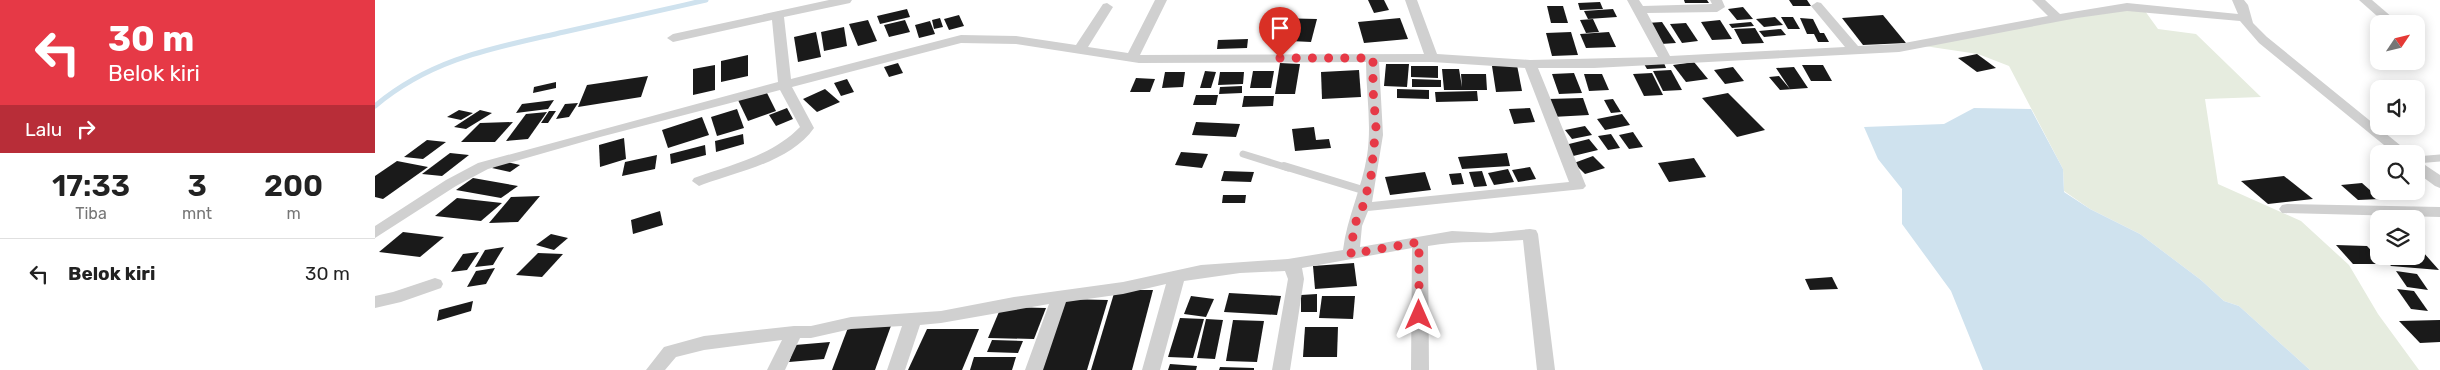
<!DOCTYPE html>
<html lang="id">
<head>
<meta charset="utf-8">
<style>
	body { margin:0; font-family:Rubik,sans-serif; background:#f2f2f2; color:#222; height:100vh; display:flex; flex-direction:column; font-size:19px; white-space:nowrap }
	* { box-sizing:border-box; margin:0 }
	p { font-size:16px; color:#767676 }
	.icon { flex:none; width:28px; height:28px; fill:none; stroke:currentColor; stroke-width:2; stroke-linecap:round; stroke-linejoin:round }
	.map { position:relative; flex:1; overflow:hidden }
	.sheet { display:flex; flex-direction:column; background:#fff; width:375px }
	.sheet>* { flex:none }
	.top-card { background:#e63946; color:#fff; overflow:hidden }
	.needle { width:32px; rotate:55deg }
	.buttons { position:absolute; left:1995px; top:15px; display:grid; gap:10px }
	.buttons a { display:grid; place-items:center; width:55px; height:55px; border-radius:10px; background:#fff; box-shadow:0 2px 12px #0003; font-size:25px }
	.pin { position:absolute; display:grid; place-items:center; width:42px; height:42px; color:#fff; margin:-51px -21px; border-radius:50% 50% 50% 0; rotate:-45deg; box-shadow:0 0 5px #0007 }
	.pin .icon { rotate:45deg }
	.me { position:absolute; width:55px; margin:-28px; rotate:0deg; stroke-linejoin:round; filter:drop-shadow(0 0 4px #0008) }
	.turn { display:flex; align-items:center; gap:18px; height:105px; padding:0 25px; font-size:22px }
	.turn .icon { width:65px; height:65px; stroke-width:2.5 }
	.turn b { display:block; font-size:35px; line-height:42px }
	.then { display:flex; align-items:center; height:48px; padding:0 25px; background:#0003; gap:10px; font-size:19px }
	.eta { display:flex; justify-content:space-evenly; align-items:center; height:85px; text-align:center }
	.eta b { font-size:30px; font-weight:600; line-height:35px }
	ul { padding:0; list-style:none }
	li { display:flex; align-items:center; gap:15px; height:70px; padding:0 25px; border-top:1px solid #e0e0e0 }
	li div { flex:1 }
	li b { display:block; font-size:19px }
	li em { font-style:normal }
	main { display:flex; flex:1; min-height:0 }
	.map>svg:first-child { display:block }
</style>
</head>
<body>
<main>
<section class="sheet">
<div class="top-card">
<div class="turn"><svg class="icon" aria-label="left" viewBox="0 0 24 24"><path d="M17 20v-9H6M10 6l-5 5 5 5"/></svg><div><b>30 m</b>Belok kiri</div></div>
<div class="then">Lalu<svg class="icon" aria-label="right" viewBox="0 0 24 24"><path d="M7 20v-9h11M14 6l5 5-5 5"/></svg></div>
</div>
<div class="eta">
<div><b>17:33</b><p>Tiba</p></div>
<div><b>3</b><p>mnt</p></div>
<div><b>200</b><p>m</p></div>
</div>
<ul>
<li><svg class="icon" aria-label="left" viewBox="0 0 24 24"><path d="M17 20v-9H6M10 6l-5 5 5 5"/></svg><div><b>Belok kiri</b></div><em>30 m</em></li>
</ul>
</section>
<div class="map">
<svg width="2065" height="370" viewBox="0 0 2065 370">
	<rect width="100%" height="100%" fill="#fff"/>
	<!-- green -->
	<polygon fill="#e6ecdf" points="1729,10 1770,11 1783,29 1821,34 1886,97 1830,99 1843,184 1926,221 1974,265 2003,314 2044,370 1935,370 1864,306 1849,301 1826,280 1765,234 1715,209 1689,191 1688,169 1634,66 1603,54 1536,44"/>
	<!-- water -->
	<polygon fill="#cfe2ee" points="1599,108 1656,109 1688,169 1689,192 1715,209 1765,234 1826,280 1849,301 1864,306 1935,370 1608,370 1576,291 1527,224 1527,189 1503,159 1489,127 1569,124"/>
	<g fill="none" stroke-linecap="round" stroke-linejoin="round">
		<!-- stream -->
		<path stroke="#cfe2ee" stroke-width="5" d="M0,106C57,58 119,48 189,32C237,21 284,11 331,0"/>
	</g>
	<!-- building -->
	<g fill="#1a1a1a">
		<polygon points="993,0 1009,0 1014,10 999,13"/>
		<polygon points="1309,0 1332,0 1334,3 1310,3"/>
		<polygon points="1414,0 1432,0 1436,6 1418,6"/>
		<polygon points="1225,2 1228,9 1205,10 1203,3"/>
		<polygon points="1172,6 1188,6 1193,23 1176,23"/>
		<polygon points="1368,7 1378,19 1362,20 1353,9"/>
		<polygon points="532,9 535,17 505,24 502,16"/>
		<polygon points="1238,9 1242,17 1213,19 1209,11"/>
		<polygon points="584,15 589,26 574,30 569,19"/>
		<polygon points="1508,15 1531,43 1488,45 1467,18"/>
		<polygon points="1400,17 1408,25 1389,27 1381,19"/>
		<polygon points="1406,17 1418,17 1425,29 1413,29"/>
		<polygon points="565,18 568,27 559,29 557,20"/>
		<polygon points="899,18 942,19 936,42 893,40"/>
		<polygon points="1025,18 1033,39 989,43 983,22"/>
		<polygon points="1425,18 1438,19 1445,33 1449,33 1454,42 1443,42 1439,34 1432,34"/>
		<polygon points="1218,19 1224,32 1211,33 1205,20"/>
		<polygon points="493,20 502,41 483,46 474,24"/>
		<polygon points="530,20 535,32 514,37 509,25"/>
		<polygon points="1345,20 1357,39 1337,40 1326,22"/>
		<polygon points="555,21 560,34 544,38 540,25"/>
		<polygon points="1287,22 1301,43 1286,44 1272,23"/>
		<polygon points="1376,22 1379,26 1357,28 1354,24"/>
		<polygon points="1311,23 1323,41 1307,43 1295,24"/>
		<polygon points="469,27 472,46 449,51 446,32"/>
		<polygon points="1380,28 1389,43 1367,44 1359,29"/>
		<polygon points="1406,29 1411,35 1389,37 1384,31"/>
		<polygon points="441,32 446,57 423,62 419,37"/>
		<polygon points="1196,32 1203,55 1177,56 1171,33"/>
		<polygon points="1234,32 1241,47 1211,48 1205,34"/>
		<polygon points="873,39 872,48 842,49 843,40"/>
		<polygon points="1602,54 1621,68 1602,72 1583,58"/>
		<polygon points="373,55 373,76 346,82 346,61"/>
		<polygon points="1319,62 1333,79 1311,82 1298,65"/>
		<polygon points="523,63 528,73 514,77 509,67"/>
		<polygon points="905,63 925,64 920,94 900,94"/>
		<polygon points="1289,63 1291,68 1272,69 1269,64"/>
		<polygon points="1011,64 1034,64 1032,87 1009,86"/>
		<polygon points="340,65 340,90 318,95 318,69"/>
		<polygon points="1142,65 1147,91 1121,92 1117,66"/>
		<polygon points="1427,65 1448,65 1457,81 1436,81"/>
		<polygon points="1036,66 1063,66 1063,78 1036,77"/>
		<polygon points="1358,67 1369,81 1350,84 1339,70"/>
		<polygon points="1419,67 1433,88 1405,90 1394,77 1404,76 1415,89 1401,68"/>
		<polygon points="1067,69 1084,69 1087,87 1086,74 1111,74 1112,90 1069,90"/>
		<polygon points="984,70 986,97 947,99 946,72"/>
		<polygon points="1296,70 1307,90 1288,91 1278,71"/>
		<polygon points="830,71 841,72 836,88 825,88"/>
		<polygon points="878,71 899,71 896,88 875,88"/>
		<polygon points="790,72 810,72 808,87 787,88"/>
		<polygon points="845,72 869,72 868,84 843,85"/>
		<polygon points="1199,73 1207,93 1184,94 1177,74"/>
		<polygon points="1277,73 1288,95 1269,96 1258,74"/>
		<polygon points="1209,74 1227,74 1234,90 1214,91"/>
		<polygon points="273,76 266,97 203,107 212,85"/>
		<polygon points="761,78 780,79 775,92 755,92"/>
		<polygon points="472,79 479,92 466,96 459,83"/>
		<polygon points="1037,79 1066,80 1066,87 1037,87"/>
		<polygon points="181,82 181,88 158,93 159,87"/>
		<polygon points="867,86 867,93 844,94 845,87"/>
		<polygon points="450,89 465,102 442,112 428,99"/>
		<polygon points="1022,89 1054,90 1054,99 1022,98"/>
		<polygon points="391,91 401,111 373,121 363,100"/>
		<polygon points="1102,91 1103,101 1061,102 1060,92"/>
		<polygon points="1353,93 1390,130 1362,137 1327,98"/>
		<polygon points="821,95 843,95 841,105 818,105"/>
		<polygon points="869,96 899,96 898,106 867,107"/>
		<polygon points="1208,98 1214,115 1177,117 1173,99"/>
		<polygon points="1238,99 1246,112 1236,113 1229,100"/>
		<polygon points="179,100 173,109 141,113 147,104"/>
		<polygon points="203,103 194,117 181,119 190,104"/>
		<polygon points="412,108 418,119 401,126 394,115"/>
		<polygon points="1155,108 1160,122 1139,124 1134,109"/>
		<polygon points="362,109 369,128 342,136 336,117"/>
		<polygon points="84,110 98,113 86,120 72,117"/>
		<polygon points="105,110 117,113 91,129 79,127"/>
		<polygon points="174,111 181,111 173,123 166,123"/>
		<polygon points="172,112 153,139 131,141 151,114"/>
		<polygon points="1247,114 1255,125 1230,130 1222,119"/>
		<polygon points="327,117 334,135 293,148 287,130"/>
		<polygon points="138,122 120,142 86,142 105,123"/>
		<polygon points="821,122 865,124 861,137 817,135"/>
		<polygon points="1210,126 1217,135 1197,139 1190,130"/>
		<polygon points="939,127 941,140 954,139 956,148 920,151 917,129"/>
		<polygon points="1258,132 1268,147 1254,149 1244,135"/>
		<polygon points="368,134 369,144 341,152 340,141"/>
		<polygon points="1236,134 1245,148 1233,150 1223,136"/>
		<polygon points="249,138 251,159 225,167 224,145"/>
		<polygon points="1214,139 1223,150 1194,157 1186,146"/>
		<polygon points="52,140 71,142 48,159 29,157"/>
		<polygon points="330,145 331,155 296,164 295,154"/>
		<polygon points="806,152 833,154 827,168 800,165"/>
		<polygon points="75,153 94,155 67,176 47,174"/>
		<polygon points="1132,153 1135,166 1087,169 1083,157"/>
		<polygon points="282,155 280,169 247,176 250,162"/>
		<polygon points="1218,156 1230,168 1210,174 1199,163"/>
		<polygon points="1319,158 1331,177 1294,182 1283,163"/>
		<polygon points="22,161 53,167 8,199 0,197 0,176"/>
		<polygon points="128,161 145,165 135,172 117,168"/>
		<polygon points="1155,167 1161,179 1143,182 1137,170"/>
		<polygon points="1133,169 1139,182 1119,185 1113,173"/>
		<polygon points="849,171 879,172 876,182 846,181"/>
		<polygon points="1107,171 1112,186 1099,187 1094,172"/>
		<polygon points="1050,172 1056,190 1015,195 1010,177"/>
		<polygon points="1086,173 1089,184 1077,185 1074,174"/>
		<polygon points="1909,176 1938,199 1893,204 1866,181"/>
		<polygon points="98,178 143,186 126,198 81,190"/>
		<polygon points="1987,183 2005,199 1983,200 1966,185"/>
		<polygon points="848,195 871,195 870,203 847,203"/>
		<polygon points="165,196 143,222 114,223 136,197"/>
		<polygon points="82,198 127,203 106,221 60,216"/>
		<polygon points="285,211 288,225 258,234 256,220"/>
		<polygon points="28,232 69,237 45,257 4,252"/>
		<polygon points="176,234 193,238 179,250 161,245"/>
		<polygon points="1961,245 1992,246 2009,264 1978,264"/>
		<polygon points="129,247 118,265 100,267 110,250"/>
		<polygon points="2041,251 2048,252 2064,270 2016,266 2008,256 2041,256"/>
		<polygon points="104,252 92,270 76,272 88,254"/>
		<polygon points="163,253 188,254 167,277 141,275"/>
		<polygon points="979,263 982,286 940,289 938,266"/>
		<polygon points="120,268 111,284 92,287 101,271"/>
		<polygon points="2021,271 2042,274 2053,290 2032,287"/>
		<polygon points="1457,277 1463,289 1435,290 1430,279"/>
		<polygon points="2022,289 2039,291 2053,311 2036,309"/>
		<polygon points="740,290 778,290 757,370 716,370"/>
		<polygon points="854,293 906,296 902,315 849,312"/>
		<polygon points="942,294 942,312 926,312 926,295"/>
		<polygon points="816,296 839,299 831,317 809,314"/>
		<polygon points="947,296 980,296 978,319 944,318"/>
		<polygon points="688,299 733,300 712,370 664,370"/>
		<polygon points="98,301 96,311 62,321 64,310"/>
		<polygon points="626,307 671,308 659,339 613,338"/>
		<polygon points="805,318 829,319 818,358 793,357"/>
		<polygon points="831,319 848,320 840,359 822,358"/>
		<polygon points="858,320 889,321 882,362 851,361"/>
		<polygon points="2065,320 2065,342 2045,343 2024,321"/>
		<polygon points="517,323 500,370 457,370 474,325"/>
		<polygon points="930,327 963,327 962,357 928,357"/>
		<polygon points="552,329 604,329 587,370 533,370"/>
		<polygon points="617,340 648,341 643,353 612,352"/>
		<polygon points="455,342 449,359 414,362 420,345"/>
		<polygon points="599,357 641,357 637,370 595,370"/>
		<polygon points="795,364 822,366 821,370 793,370"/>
		<polygon points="845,367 879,368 879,370 844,370"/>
	</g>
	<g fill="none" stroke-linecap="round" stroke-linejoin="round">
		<!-- lane-far1 -->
		<g stroke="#d0d0d0" stroke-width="7">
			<polyline points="868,154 913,168"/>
			<polyline points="2041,160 2065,158"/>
		</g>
		<!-- lane -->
		<polyline stroke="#d0d0d0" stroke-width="8" points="909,166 991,191"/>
		<!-- street -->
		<g fill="#d0d0d0" fill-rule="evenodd">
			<path d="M454,0H477L475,3L409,17L416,79L586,35L641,36L701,45L728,4L732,3L738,7L713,47L753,53L780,0H792L765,55L1049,54L1030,0H1042L1062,54L1155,60L1283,57L1252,0H1264L1268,6L1337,4L1335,0H1347L1350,7L1342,12L1272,13L1295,56L1470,47L1436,6L1442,2L1446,3L1483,46L1524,44L1673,16L1657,0H1670L1685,14L1752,3L1863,14L1857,0H1869L1873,5L1878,23L1892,37L2036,154H2020L1884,43L1865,21L1752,11L1702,18L1524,52L1219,68H1163L1211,186L1208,189L993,211L987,226L985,247L1077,231L1116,233L1155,229L1161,230L1163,234L1180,370H1162L1148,240C1116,243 1084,240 1053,246L1054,370H1036L1037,248L927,268L929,279L915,370H897L913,279L910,271L865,273L809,281L785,370H767L791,284L748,294L691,302L668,370H650L674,304L566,323L545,325L530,370H512L527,326L476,329L436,338H425L410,370H392L407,340L329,350L301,357L290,370H271L289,347L329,336L419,326H436L476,317L566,311L639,297L748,282L826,265L913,259L968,250C972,217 987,188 992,156C997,124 991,93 991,62L764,63L641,44L586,43L417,87L439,128C416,161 366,171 329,184L324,186L317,181L319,178C355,165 397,156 425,127L405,90L225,137L113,169L81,186L0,238V226L71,180L103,163L403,82L397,20L298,42L292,38L298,34ZM1004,62H1057L1150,68L1194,182L997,202L1008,135Z"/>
			<polygon points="1984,0 1997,0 2025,24 2011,24"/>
			<polygon points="2041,38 2050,44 2049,47 2041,47"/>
			<polygon points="2041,159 2065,175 2065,188 2060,186 2041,172"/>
			<polygon points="1912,204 2065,207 2065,217 1907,213 1904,209 1907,205"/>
			<polygon points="60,278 66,280 68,284 66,288 26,302 0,308 0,296 18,292"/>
		</g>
	</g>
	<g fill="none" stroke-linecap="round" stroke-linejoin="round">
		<!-- route -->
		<polyline stroke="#e63946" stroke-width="9" stroke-dasharray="0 16.2" points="905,58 998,58 998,90 1001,126 996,176 988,206 979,226 976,254 1044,242 1044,315"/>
	</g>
</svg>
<div class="buttons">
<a><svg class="needle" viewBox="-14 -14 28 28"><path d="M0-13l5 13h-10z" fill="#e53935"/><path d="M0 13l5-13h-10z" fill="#767676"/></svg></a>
<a><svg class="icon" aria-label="sound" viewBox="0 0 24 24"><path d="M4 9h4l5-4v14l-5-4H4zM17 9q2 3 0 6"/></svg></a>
<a><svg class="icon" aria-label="search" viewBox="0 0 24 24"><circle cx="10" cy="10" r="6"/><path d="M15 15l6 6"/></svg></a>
<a><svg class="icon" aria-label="layers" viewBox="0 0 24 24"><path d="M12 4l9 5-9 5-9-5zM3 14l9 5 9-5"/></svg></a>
</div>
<div class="pin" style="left:905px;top:58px;background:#d93025"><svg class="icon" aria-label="arrive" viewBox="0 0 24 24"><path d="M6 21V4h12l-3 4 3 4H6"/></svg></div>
<svg class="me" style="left:1044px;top:315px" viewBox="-20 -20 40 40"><path d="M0-17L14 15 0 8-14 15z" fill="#e63946" stroke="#fff" stroke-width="4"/></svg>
</div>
</main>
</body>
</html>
